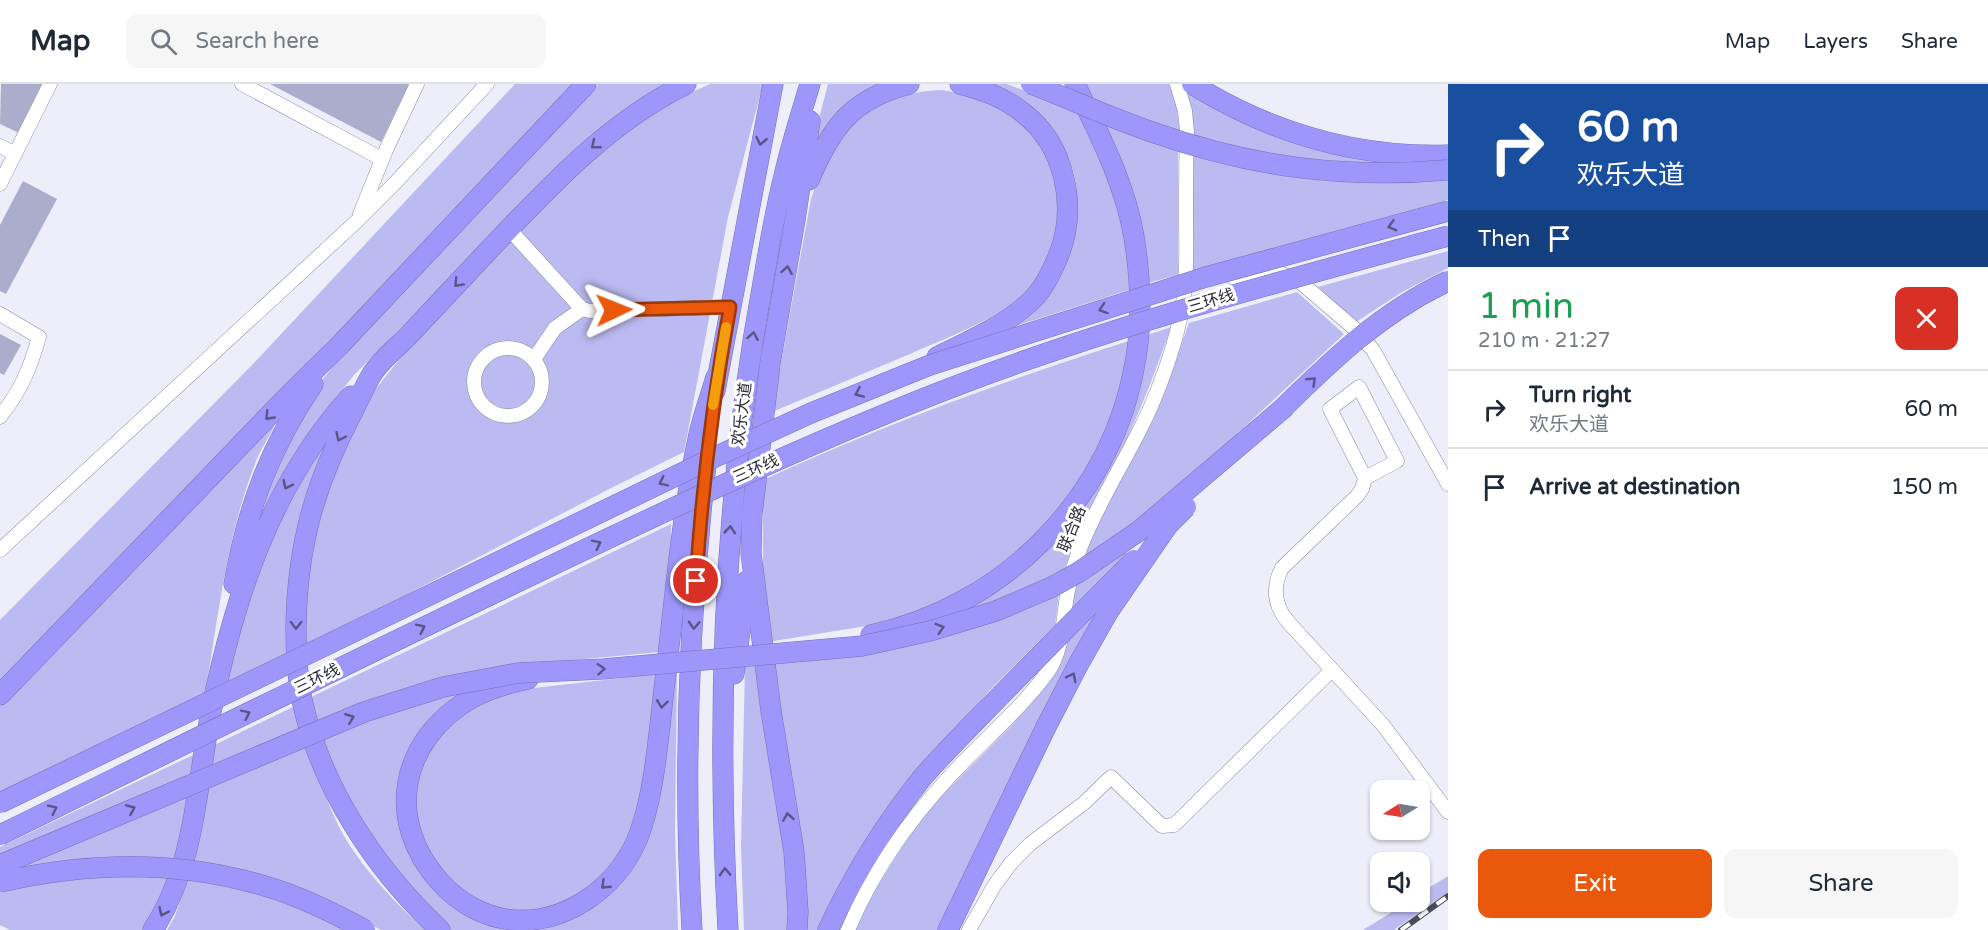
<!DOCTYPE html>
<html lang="en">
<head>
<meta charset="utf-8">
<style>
	body { margin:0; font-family:"Varela Round","Noto Sans SC",sans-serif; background:#f6f6f7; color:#1f2937; height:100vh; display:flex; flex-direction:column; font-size:22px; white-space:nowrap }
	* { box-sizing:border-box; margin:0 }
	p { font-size:20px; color:#747a83 }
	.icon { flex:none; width:33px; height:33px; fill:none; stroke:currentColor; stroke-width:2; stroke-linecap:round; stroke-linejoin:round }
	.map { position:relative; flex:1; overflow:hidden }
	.panel { display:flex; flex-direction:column; background:#fff; width:540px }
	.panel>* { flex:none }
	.hud { background:#1a4fa0; color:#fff; overflow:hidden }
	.needle { width:39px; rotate:259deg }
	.tools { position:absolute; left:1370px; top:696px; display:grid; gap:12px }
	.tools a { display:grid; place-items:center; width:60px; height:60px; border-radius:12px; background:#fff; box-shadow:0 2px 4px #0004; font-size:30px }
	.pin { position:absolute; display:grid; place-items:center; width:51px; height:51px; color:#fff; margin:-26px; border:3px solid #fff; border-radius:50%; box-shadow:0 2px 6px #0007 }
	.me { position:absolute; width:66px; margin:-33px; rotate:88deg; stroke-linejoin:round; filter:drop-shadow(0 0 4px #0008) }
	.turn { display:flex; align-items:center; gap:21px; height:126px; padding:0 30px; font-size:27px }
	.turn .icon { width:78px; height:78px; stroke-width:2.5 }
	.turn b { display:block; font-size:42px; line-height:51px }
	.then { display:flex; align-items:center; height:57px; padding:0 30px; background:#0003; gap:12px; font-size:22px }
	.round { display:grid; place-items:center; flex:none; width:63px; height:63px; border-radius:12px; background:#f6f6f7 }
	.overview { display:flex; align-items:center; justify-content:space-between; height:102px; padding:0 30px }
	h1 { font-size:36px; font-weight:600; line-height:45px; color:#1e9e55 }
	.action { display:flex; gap:12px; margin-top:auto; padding:12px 30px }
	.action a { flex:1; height:69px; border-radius:12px; background:#ea580c; color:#fff; font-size:24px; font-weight:600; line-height:69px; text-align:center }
	.action a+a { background:#f6f6f7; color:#1f2937 }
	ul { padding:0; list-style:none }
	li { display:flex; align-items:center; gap:18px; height:78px; padding:0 30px; border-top:2px solid #e0e1e3 }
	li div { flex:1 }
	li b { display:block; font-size:22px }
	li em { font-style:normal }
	header { display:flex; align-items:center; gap:36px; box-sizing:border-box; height:84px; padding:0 30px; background:#fff; border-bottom:2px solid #e0e1e3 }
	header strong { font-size:28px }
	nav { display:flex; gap:33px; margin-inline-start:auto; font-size:21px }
	.search { width:420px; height:54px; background:#f6f6f7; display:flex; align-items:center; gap:15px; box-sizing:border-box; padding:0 21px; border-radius:12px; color:#747a83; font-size:22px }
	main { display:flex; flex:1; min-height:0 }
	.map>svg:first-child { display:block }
</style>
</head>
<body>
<header>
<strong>Map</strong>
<div class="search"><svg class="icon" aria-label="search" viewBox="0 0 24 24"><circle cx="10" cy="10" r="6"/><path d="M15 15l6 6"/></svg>Search here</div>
<nav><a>Map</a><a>Layers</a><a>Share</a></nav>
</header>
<main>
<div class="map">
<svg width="1448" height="846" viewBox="0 0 1448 846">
	<rect width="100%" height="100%" fill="#eeeefb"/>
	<!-- green -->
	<g fill="#bbbaf1">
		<polygon points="515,0 574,0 369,219 0,602 0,536 254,279"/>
		<polygon points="598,0 668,0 564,79 354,291 325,328 282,391 249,460 264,400 318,301 345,268"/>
		<polygon points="710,0 763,0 728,133 684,368 613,403 302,565 304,505 323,412 368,315 401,273 516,150 598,70 636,39 679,14"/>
		<polygon points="828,0 881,0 809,73"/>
		<path d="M990,0H1007L1081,28L1119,113L1132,205L1012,243C1030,228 1048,214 1060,193C1079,158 1087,93 1060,60C1055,53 1046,48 1039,42C1023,28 1006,14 990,0Z"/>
		<polygon points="1081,0 1169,0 1176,18 1180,49 1086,12"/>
		<polygon points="1184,2 1239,35 1429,79 1381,83 1274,74 1192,53"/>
		<path d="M942,6C986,13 1042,37 1053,86C1079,206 1001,231 910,270C864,289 818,309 772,328L811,115C819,91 830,65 846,45C849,40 855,37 860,34C885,15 911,7 942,6Z"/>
		<polygon points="1094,33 1178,66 1178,191 1143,200"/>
		<path d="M1193,70C1281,95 1356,106 1448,94V116L1191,187Z"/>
		<polygon points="1448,167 1448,184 1402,208 1356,238 1318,203"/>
		<path d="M1297,208L1344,250L1163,419L1082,477C1103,426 1130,379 1153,330C1167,301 1178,270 1189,239Z"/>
		<path d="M1171,243C1156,287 1139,330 1119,372C1101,411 1080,448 1063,488L1007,515L956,529L1007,499L1024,486L1065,440L1145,252Z"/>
		<path d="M1132,256L1117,323L1090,381L1051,438L1000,486L940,519L908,531L872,541L768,558L763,488V396C883,341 1006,296 1132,256Z"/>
		<path d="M269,340L274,343C268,355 259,367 255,380C226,454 218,534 205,611L0,711V618Z"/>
		<polygon points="332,347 288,570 223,603 241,529 280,429"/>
		<polygon points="671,440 671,462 660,568 563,577 316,638 309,614"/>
		<polygon points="1124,468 1127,471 1070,528 1075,499"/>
		<polygon points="1059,509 1055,541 990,606 938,666 822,846 804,846 771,580"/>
		<polygon points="1106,514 938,846 854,846 865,822 911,749 938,715 1012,641 1053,591 1067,553"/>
		<polygon points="758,581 787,777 789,846 744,846 741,762 745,583"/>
		<polygon points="677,588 675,747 678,846 450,846 430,830 371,755 335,689 322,654 348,642 465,606 401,689 398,701 399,729 422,789 513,843 619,799 671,589"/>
		<polygon points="657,590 647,680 634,744 610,787 565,819 529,829 499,825 469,813 455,804 420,755 413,714 425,674 440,650 451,638 483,617 525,605"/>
		<polygon points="295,622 302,644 208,686 210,663"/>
		<path d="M307,660C317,688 326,716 339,743C359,781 393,817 425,846H381L335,821L192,781L208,702Z"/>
		<polygon points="195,670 194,690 0,773 0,763"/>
		<polygon points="192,709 177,777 15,786 17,782"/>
		<polygon points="97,791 170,793 146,846 10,846 0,841 0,806"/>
		<polygon points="1448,792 1448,808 1394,846 1363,846 1408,818 1419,818 1419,810"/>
		<polygon points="189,795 251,808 316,830 349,846 167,846 174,834"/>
	</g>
	<!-- building -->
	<g fill="#acaccc">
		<polygon points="1,0 42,0 19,49 0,40"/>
		<polygon points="270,0 409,0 381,58"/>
		<polygon points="23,97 57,115 6,210 0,207 0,141"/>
		<polygon points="0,250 21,261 4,291 0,289"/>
	</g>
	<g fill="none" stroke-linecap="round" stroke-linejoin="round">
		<defs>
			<g id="minor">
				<polyline points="242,0 382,75"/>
				<polyline points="0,62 15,70"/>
				<polyline points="0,100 50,0"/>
				<polyline points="360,130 386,66 417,0"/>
				<polyline points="509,145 582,225 590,227 730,223"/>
				<polyline points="1235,195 1265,189 1282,190 1299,197 1355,245 1373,266 1448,400"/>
				<path d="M0,230L39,253C30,285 21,306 0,333"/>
				<circle cx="508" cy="298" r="34"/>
				<polyline points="534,275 555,244 582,225"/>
				<path d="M1365,394L1397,377L1359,303L1330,325L1365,394L1362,405L1357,412L1282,484C1272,503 1274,522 1289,539L1383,641L1448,728"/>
				<polyline points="0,466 357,137 395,99 487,0"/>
				<path d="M848,846C872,789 908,737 950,692C982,657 1019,627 1047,589C1065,565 1062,530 1069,502C1071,490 1075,478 1079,467C1101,409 1139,358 1160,300C1172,269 1182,235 1185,203C1187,179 1186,154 1186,130C1186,103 1186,75 1187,48L1185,27L1177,0"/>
				<polyline points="969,846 994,802 1011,779 1030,760 1084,719 1111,693 1162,742 1174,741 1332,586"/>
			</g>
			<g id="highway">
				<path d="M1192,0C1271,49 1355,74 1448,71"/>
				<path d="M809,96C831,44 851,15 909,0"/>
				<path d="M937,273C969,257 1006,241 1032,216C1044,204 1051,189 1058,173C1078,124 1066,61 1022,28C1003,13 983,6 960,0"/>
				<polyline points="715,307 773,0"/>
				<path d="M234,500C247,425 270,363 313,300"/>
				<path d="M871,551C1001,523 1107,419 1133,289C1143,245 1141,197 1134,153C1125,99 1098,48 1075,0"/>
				<polyline points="734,590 747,497"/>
				<path d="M528,595C509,599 489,605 472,614C400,655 384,736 440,798C459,819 485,834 514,836C566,840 615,804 636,758C655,715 659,644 665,597C675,516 681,435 698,355C702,334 710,314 716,293"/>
				<polyline points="0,611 285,315 340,261 586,0"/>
				<path d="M153,846C196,779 196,703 211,628C234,514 271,400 351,312"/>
				<path d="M440,846C375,785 321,704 302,616C297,592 296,567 296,543C297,462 315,399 353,327C359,315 365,302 372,290C381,276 396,264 408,252C434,224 461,196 487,168C547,105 607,39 686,0"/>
				<path d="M692,846C683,690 689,526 707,372"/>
				<path d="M728,846C716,629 723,413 763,199C769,163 775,127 784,92C791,61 801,30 810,0"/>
				<polyline points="797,846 798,828 794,768 771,627 751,469 752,430 770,280 795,136 810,37"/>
				<path d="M828,846C853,792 885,740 922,694C947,665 975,638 1001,611"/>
				<polyline points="948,846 1045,645"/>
			</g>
		</defs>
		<!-- minor casing -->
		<use href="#minor" stroke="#8786a5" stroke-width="15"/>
		<!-- highway casing -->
		<use href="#highway" stroke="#7571b6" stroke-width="21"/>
		<!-- minor -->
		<use href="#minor" stroke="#fff" stroke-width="14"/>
		<!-- highway -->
		<use href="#highway" stroke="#9e97fb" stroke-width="20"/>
		<defs>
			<polyline id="rail" points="1401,846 1448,812"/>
		</defs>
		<!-- rail casing -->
		<use href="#rail" stroke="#4d4d5a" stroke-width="6"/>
		<!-- rail -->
		<use href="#rail" stroke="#fff" stroke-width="4" stroke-dasharray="11" stroke-linecap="butt"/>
		<defs>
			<g id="highway-bridge">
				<path d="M1031,0C1073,16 1113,35 1155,49C1252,83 1345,95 1448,86"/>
				<path d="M1278,329C1331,277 1380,229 1448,197"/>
				<polyline points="1001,611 1134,476"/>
				<polyline points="1045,645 1078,581 1108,528 1168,441 1186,423"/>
				<polyline points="0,719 715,373 811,329 930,281 1206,193 1448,127"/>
				<path d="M0,751C177,664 354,576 532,491C665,427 798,364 935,310C1102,244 1275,199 1448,152"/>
				<polyline points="0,781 364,628 443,603 518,589 603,585 862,562 930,547 996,527 1052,503 1079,488 1139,447 1286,322"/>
				<path d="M0,798C88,778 181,776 268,803C302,813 334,829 365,846"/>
			</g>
		</defs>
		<!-- highway-bridge casing -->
		<use href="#highway-bridge" stroke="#7571b6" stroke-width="21" stroke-linecap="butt"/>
		<!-- highway-bridge -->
		<use href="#highway-bridge" stroke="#9e97fb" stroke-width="20"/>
	</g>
	<!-- one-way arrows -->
	<defs><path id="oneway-chevron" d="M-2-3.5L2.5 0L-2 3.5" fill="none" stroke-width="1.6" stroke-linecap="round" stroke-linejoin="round" transform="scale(1.5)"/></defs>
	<g stroke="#585685">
		<use href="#oneway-chevron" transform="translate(761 57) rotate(101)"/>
		<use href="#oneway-chevron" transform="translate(595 61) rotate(141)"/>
		<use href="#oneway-chevron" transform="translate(1392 142) rotate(165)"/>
		<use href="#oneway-chevron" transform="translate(787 186) rotate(-80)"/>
		<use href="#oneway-chevron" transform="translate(458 199) rotate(133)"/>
		<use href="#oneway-chevron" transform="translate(1103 225) rotate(162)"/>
		<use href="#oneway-chevron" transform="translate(753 252) rotate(-80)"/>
		<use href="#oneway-chevron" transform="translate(1312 297) rotate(-44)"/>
		<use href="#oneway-chevron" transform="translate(859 309) rotate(157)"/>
		<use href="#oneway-chevron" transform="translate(269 332) rotate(134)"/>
		<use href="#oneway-chevron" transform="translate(340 353) rotate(115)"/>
		<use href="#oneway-chevron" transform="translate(663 398) rotate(154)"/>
		<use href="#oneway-chevron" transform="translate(287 401) rotate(117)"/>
		<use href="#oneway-chevron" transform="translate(730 446) rotate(-86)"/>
		<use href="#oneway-chevron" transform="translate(597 460) rotate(-26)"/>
		<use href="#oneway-chevron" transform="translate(296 541) rotate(91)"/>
		<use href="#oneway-chevron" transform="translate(694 541) rotate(93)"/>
		<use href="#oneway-chevron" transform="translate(421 544) rotate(-26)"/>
		<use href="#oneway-chevron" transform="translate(940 544) rotate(-17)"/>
		<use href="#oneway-chevron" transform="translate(601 585) rotate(-5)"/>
		<use href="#oneway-chevron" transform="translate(1072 593) rotate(-63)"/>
		<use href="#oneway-chevron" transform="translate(662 620) rotate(97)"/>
		<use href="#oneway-chevron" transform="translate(246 630) rotate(-26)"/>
		<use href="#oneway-chevron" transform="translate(350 634) rotate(-22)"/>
		<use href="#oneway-chevron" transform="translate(53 725) rotate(-26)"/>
		<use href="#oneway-chevron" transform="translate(131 725) rotate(-23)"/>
		<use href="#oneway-chevron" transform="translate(788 733) rotate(-99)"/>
		<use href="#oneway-chevron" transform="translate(725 788) rotate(-92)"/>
		<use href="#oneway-chevron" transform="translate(605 801) rotate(137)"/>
		<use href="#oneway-chevron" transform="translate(163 828) rotate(115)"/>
	</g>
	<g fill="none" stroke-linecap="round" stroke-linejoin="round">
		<defs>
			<path id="route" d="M614,226L730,223C713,314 702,405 696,497"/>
		</defs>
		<!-- route casing -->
		<use href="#route" stroke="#983908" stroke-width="15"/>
		<!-- route -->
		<use href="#route" stroke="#ea580c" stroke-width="10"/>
		<!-- slow -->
		<polyline stroke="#f59e0b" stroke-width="10" points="713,321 726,243"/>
	</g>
	<g text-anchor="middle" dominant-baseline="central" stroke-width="6" stroke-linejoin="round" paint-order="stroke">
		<!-- street labels -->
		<g font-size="16" fill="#2a2a37" stroke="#fff">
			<text transform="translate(1211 217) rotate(-16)">三环线</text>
			<text transform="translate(742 330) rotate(-83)">欢乐大道</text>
			<text transform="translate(756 385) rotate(-24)">三环线</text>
			<text transform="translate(1072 445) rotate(-68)">联合路</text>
			<text transform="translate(317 595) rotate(-26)">三环线</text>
		</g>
	</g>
</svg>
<div class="tools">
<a><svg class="needle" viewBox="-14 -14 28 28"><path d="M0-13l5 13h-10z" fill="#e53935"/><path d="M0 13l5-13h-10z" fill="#747a83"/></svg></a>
<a><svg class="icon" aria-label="sound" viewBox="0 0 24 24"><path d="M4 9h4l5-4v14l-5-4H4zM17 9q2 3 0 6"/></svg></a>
</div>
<div class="pin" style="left:696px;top:497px;background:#d93025"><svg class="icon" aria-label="arrive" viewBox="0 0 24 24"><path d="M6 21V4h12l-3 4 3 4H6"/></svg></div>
<svg class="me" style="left:614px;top:226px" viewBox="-20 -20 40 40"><path d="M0-17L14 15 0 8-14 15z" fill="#ea580c" stroke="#fff" stroke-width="4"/></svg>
</div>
<section class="panel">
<div class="hud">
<div class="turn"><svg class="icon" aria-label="right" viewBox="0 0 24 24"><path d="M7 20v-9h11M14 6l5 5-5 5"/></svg><div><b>60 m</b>欢乐大道</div></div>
<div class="then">Then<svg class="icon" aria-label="arrive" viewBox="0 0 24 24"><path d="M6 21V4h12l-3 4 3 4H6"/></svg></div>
</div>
<div class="overview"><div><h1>1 min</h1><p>210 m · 21:27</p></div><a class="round" style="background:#d93025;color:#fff"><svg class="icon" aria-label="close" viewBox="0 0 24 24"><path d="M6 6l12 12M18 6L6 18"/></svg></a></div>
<ul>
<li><svg class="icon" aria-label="right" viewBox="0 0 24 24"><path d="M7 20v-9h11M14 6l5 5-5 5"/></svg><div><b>Turn right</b><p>欢乐大道</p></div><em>60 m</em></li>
<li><svg class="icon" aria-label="arrive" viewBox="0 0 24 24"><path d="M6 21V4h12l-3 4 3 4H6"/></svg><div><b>Arrive at destination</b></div><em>150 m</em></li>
</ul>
<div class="action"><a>Exit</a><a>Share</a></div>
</section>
</main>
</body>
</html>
